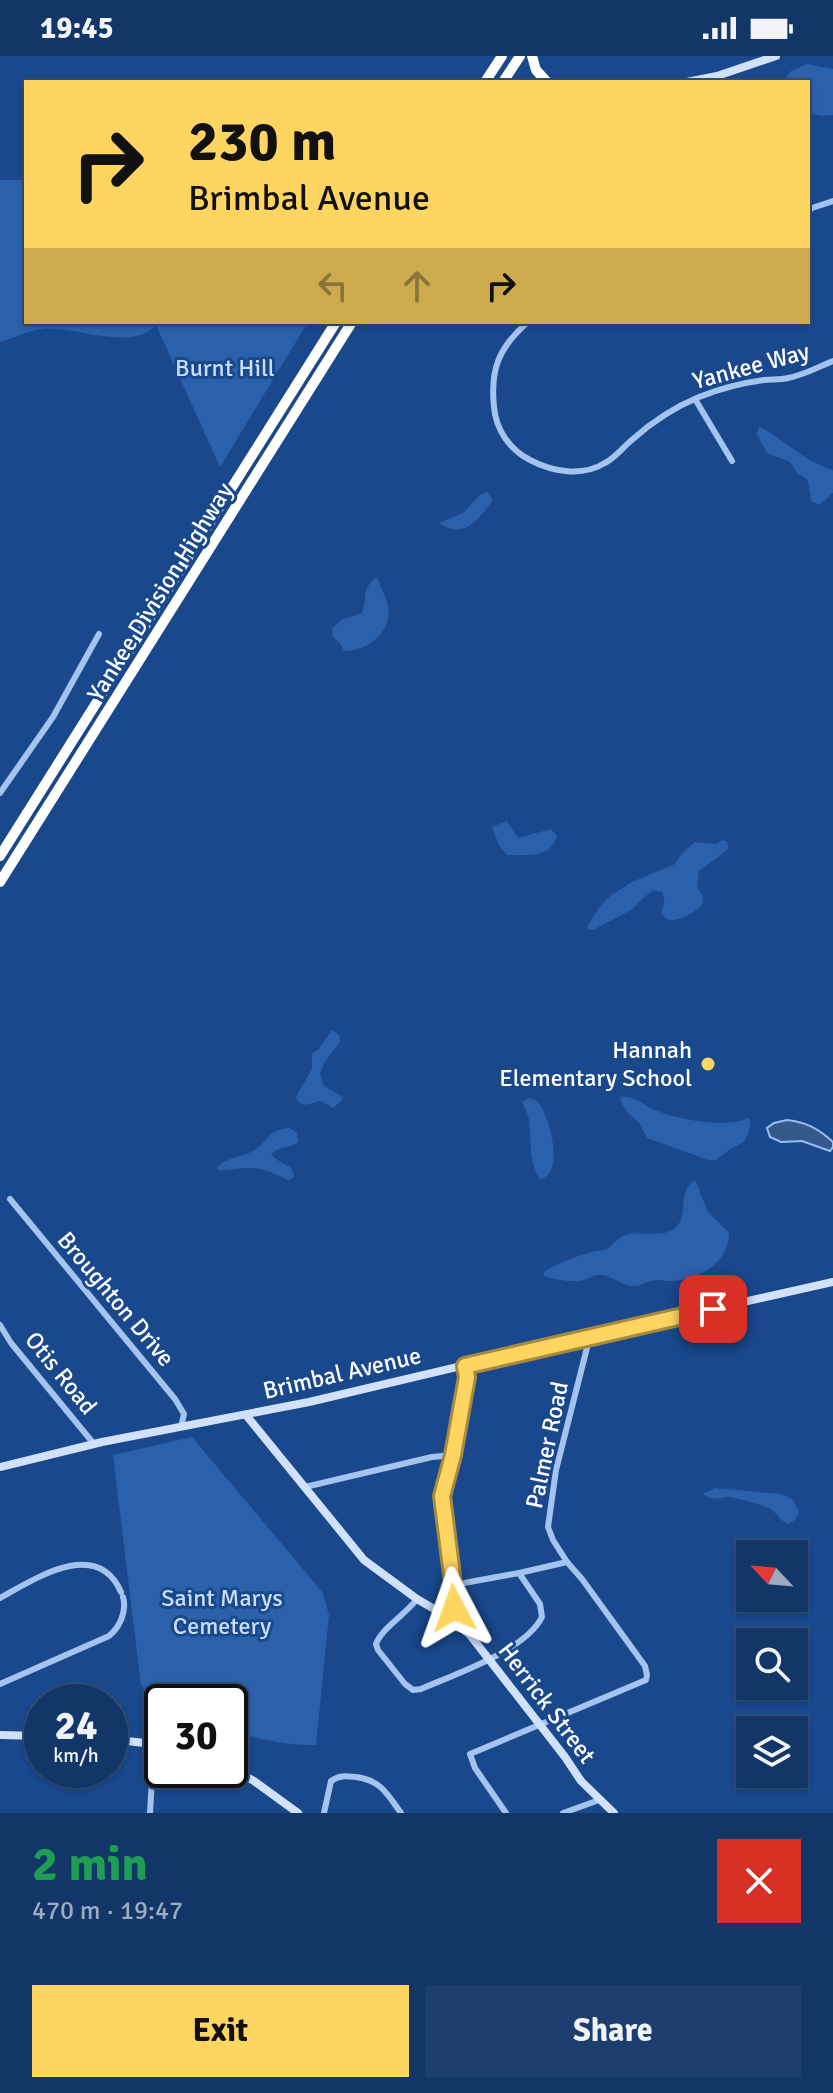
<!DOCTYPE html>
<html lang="en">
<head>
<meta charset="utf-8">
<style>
	body { margin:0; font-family:Signika,sans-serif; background:#1c3e6f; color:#f1f3f6; height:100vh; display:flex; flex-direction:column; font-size:30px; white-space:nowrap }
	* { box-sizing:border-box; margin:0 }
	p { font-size:26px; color:#9dabc0 }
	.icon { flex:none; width:44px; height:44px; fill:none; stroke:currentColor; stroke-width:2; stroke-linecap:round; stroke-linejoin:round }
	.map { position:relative; height:1757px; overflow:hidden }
	.drawer { display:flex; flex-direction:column; background:#133669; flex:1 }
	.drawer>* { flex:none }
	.guide { position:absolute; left:24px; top:24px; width:786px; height:244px; border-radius:0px; box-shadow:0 2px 6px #0004,0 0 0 2px #32507d; background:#ffd561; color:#111; overflow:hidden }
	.needle { width:52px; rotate:296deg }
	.controls { position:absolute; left:736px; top:1484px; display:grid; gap:16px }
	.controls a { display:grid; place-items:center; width:72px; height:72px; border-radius:0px; background:#133669; box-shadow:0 2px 6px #0004,0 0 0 2px #32507d; font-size:40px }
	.speed { position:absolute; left:24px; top:1628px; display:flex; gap:16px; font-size:40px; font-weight:700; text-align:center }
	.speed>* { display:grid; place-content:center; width:104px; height:104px; border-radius:50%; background:#133669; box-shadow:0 2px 6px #0004,0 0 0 2px #32507d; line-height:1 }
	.speed small { font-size:20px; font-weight:400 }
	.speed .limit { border:4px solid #111; border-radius:12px; background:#fff; color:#111 }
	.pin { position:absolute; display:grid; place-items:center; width:68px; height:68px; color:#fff; margin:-34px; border-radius:16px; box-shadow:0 4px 12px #0006 }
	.me { position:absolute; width:88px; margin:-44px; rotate:356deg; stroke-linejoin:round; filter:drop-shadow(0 0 6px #0008) }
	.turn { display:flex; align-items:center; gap:28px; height:168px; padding:0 32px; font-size:36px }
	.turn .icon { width:104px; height:104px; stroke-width:2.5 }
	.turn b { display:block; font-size:56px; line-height:68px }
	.lanes { display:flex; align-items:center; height:76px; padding:0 32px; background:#0003; justify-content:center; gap:40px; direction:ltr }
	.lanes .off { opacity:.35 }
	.round { display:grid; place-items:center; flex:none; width:84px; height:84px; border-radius:0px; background:#1c3e6f }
	.head { display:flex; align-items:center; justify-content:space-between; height:136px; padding:0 32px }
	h1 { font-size:48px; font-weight:800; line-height:60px; color:#1e9e55 }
	.cta { display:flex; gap:16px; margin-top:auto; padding:16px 32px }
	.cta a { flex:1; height:92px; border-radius:0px; background:#ffd561; color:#111; font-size:32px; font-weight:800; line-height:92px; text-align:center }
	.cta a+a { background:#1c3e6f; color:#f1f3f6 }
	.status { display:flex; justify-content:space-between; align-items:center; height:56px; padding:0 40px; background:#133669; direction:ltr }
	.status svg { height:22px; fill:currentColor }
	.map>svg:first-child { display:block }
</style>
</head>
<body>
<div class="status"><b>19:45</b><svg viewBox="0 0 49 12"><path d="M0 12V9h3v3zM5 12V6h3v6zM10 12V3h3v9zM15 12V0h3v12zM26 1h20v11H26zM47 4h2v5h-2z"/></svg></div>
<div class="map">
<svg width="833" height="1757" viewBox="0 0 833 1757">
	<rect width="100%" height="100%" fill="#19488c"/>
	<!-- green -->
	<g fill="#2b61aa">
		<polygon points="807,8 833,13 833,59 823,60 808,57 808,26 783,26 791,15"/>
		<path d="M0,124H26V266H308L220,411L156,269C131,297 73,269 42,273C28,275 13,282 0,286Z"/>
		<path d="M759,370C784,384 806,406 833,414V437L819,449L811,445L808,424L797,417L790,406L767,397L757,378Z"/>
		<path d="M488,436L492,444L491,447C476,467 463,483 439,467L463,457L480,439Z"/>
		<path d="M377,521C380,531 387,541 388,551C392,577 367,595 344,595L340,587L333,581L332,573L341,564L362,557C368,541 360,534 377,521Z"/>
		<path d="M507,765L518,782L551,773L557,780C551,802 527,799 507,799L499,789L492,771Z"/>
		<path d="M723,784L727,786L728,790L727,794L699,815L697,831L702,839L703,847C698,855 682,864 672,864C666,864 664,861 661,856C664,849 666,843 662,836L654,834L643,842L631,854L593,874L588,873L587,870L601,849L610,840L632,826L675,808L682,797L695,786L716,788Z"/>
		<path d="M332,974L339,979L340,986L324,1007L320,1018L324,1030L343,1041L342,1044L333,1052L322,1045C312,1045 303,1055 296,1042L297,1039L312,1013V997L318,994Z"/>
		<path d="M621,1041C635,1039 643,1049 655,1054C676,1063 727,1073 748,1062L751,1066L748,1078L744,1086L729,1094L716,1104H708L647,1082L639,1067L627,1056L620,1044Z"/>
		<path d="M529,1042C535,1044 536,1044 540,1049C550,1063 565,1119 540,1123C528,1105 532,1085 529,1064C528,1058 524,1052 522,1046Z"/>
		<path d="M290,1072L297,1077L298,1086C290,1093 278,1090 271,1098L276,1103L291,1112L294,1119L292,1123L288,1124C276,1118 264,1112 250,1112C238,1112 230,1115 217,1114V1111C227,1101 240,1102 253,1095C269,1086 267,1073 290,1072Z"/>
		<path d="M695,1124L708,1156L729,1177C729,1208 697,1225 668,1225C662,1225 661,1224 656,1224C647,1225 640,1231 632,1230C620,1229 608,1217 597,1219C591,1220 585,1225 579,1225C572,1226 549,1223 543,1219L545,1215C559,1207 576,1200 592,1196C596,1194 600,1195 604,1194C615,1190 616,1180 630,1178C642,1176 663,1181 674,1173C691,1160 675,1136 695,1124Z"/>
		<path d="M192,1381L323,1537L329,1559L316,1689C283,1689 261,1684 230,1673V1646H162V1649L150,1645L147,1635L141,1630L113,1399Z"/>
		<path d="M715,1432L782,1438L793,1444L799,1456L795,1464L788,1468C780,1464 779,1460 773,1455C770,1451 742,1443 735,1442C721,1438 717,1448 703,1438Z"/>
	</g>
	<!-- water -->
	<path fill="#36598b" stroke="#96bef0" stroke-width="2" d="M787,1064C806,1066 819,1073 833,1086V1091L830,1095L802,1085L781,1086L770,1081L767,1072L774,1067Z"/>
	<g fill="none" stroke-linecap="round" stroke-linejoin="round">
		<!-- street -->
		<g stroke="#a4c3ee" stroke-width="6">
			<polyline points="808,156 812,152 833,145"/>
			<path d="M528,266C499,291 490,313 494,351C496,374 510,394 530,404C553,416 582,421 605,407C616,401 623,391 633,383C652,366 675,351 699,341C719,333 742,327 764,324C772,323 780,324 788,322C804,319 818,311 833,305"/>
			<polyline points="695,343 732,405"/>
			<polyline points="0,737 53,661 99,578"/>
			<polyline points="10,1143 175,1343 184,1358 181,1371"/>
			<polyline points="0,1269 11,1287 94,1388"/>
			<polyline points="305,1431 432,1401 453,1399"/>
			<polyline points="519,1517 567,1506"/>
			<path d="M0,1542C35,1523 97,1481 121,1536"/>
			<path d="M417,1543C405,1559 382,1572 376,1588L378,1594L405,1628L413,1634L421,1633C455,1618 525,1595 542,1561L540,1548L519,1517L453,1529"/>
			<polyline points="448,1561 455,1550 455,1543 442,1440 453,1399 467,1321 465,1310"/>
			<path d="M0,1628L109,1580C120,1571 127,1555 123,1541"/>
			<polyline points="150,1757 154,1687"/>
			<path d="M324,1757L331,1725C339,1719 346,1720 356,1721C381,1724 388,1739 401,1757"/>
			<polyline points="506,1757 475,1712 470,1698 646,1624 647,1619 645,1610 582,1523 567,1506 553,1484 548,1471 556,1414 590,1280"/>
			<polyline points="563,1757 599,1744"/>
		</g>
		<!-- secondary -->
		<g stroke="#d1e1fa" stroke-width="8">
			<polyline points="687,26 717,20 776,0"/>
			<polyline points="246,1359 364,1504 417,1543 448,1561 470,1579 565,1701 581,1725 614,1757"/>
			<polyline points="0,1411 102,1386 309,1346 529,1294 833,1226"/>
			<polyline points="0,1679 42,1680"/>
			<polyline points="110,1683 162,1689"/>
			<polyline points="230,1712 254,1725 298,1757"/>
		</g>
		<!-- highway -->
		<g stroke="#fff" stroke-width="10">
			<polyline points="532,0 536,14 547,26"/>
			<polyline points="485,26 502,0"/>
			<polyline points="503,26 520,0"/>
			<polyline points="0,800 336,266"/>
			<polyline points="0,826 352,266"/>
		</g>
	</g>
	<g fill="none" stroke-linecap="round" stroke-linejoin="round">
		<defs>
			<polyline id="route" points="454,1552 455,1543 442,1440 453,1399 467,1321 465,1310 713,1253"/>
		</defs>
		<!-- route casing -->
		<use href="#route" stroke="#a68a3f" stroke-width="20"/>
		<!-- route -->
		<use href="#route" stroke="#ffd561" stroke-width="14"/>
	</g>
	<!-- markers -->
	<circle fill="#ffd561" stroke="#19488c" stroke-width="3" cx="708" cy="1008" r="8"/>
	<g text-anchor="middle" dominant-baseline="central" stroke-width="6" stroke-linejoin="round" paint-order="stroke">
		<!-- street labels -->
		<g font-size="24" fill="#fff" stroke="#19488c">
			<text transform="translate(751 310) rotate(-15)">Yankee Way</text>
			<text transform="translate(160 536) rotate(-58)">Yankee Division Highway</text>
			<text transform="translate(116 1243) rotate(50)">Broughton Drive</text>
			<text transform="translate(61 1317) rotate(51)">Otis Road</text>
			<text transform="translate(342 1317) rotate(-13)">Brimbal Avenue</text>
			<text transform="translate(547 1389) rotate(-78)">Palmer Road</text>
			<text transform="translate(547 1647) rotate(53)">Herrick Street</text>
		</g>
		<!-- park labels -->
		<g font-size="24" fill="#cadefa" stroke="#19488c">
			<text x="225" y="312">Burnt Hill</text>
			<text x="222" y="1542">Saint Marys<tspan x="222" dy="28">Cemetery</tspan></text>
		</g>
		<!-- poi labels -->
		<g font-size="24" fill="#fff" stroke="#19488c" text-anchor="end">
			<text x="692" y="994">Hannah<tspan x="692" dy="28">Elementary School</tspan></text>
		</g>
	</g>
</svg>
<div class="controls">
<a><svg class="needle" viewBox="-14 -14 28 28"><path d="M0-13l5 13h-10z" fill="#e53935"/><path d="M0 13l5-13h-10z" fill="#9dabc0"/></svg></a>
<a><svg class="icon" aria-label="search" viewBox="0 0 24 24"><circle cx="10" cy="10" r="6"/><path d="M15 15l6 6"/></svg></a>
<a><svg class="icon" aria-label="layers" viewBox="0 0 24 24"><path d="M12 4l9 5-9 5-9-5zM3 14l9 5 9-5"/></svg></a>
</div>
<div class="speed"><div>24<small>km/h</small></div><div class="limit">30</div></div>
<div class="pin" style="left:713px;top:1253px;background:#d93025"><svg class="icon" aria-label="arrive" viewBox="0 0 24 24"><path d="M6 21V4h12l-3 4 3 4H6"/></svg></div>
<svg class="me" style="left:454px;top:1552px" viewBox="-20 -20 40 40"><path d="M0-17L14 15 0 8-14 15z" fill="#ffd561" stroke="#fff" stroke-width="4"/></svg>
<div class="guide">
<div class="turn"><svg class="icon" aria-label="right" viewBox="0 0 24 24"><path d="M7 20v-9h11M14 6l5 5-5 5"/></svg><div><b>230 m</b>Brimbal Avenue</div></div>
<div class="lanes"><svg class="icon off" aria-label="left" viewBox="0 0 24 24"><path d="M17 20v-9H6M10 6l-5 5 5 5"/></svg><svg class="icon off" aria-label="ahead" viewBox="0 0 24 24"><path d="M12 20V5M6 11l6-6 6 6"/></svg><svg class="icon" aria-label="right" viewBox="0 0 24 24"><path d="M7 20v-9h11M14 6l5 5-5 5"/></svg></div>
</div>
</div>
<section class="drawer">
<div class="head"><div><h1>2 min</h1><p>470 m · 19:47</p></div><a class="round" style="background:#d93025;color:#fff"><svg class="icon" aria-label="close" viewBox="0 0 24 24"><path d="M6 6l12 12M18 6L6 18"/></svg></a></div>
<div class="cta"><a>Exit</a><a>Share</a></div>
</section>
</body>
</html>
